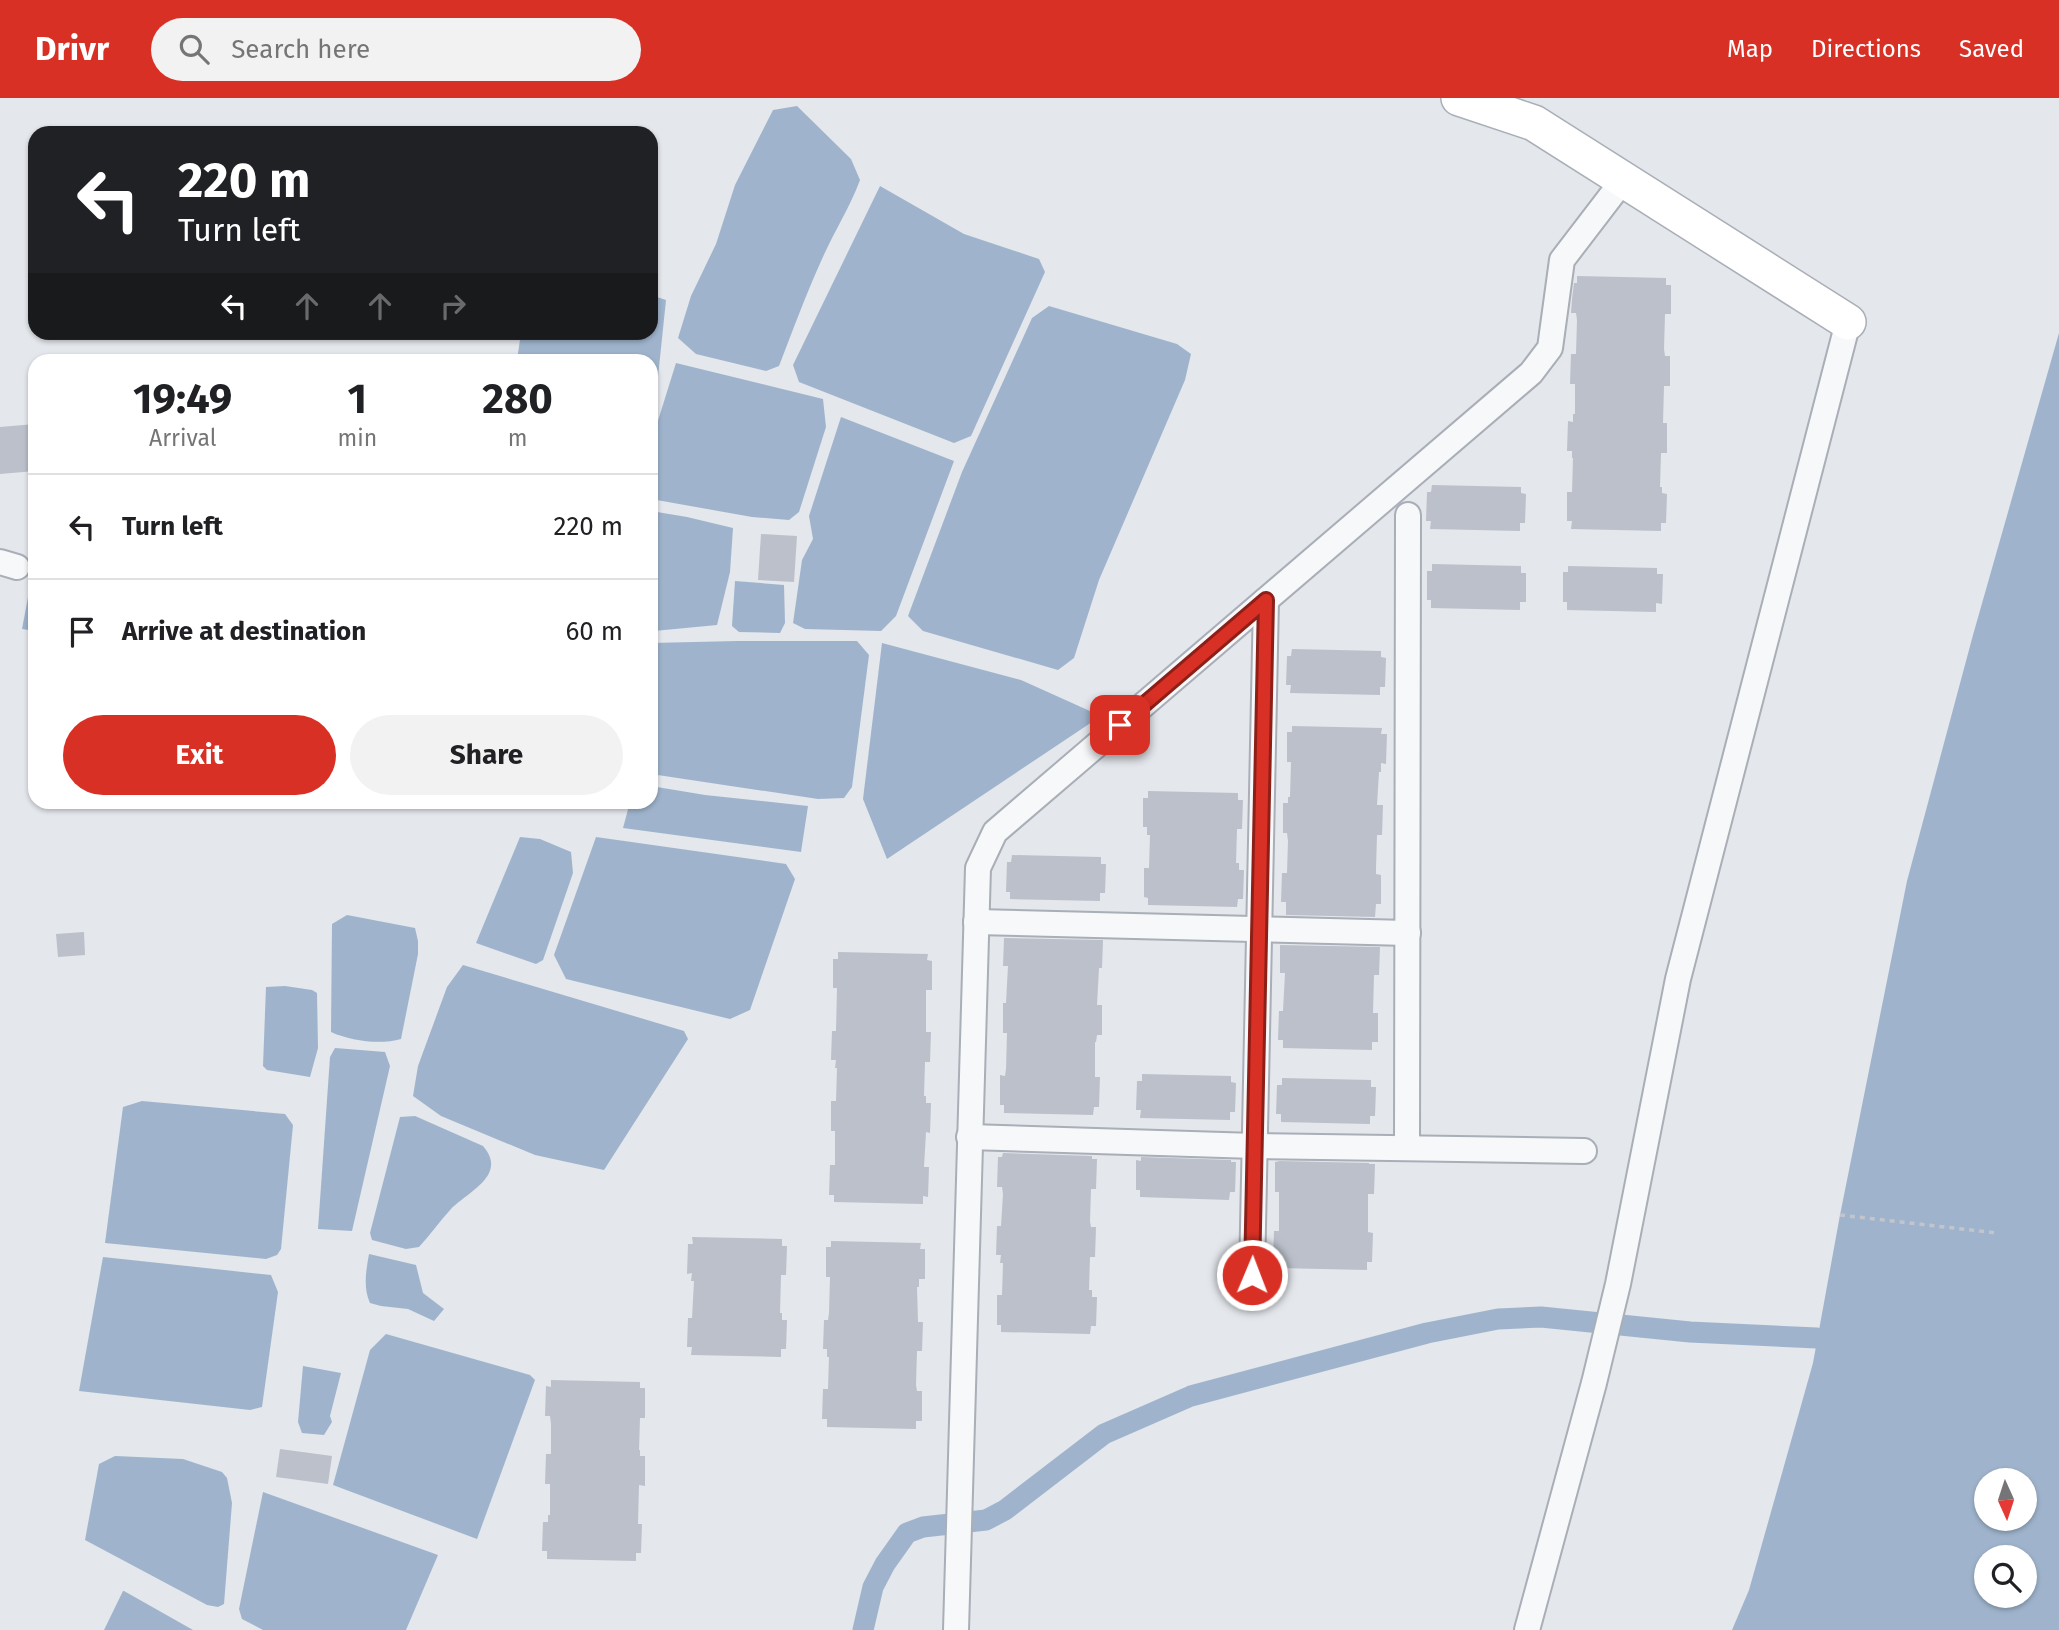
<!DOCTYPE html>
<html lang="en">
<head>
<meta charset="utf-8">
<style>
	body { margin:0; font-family:"Fira Sans",sans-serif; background:#f2f2f2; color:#202124; height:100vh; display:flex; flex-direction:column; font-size:26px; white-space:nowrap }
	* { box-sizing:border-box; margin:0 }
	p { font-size:23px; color:#757577 }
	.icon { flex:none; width:38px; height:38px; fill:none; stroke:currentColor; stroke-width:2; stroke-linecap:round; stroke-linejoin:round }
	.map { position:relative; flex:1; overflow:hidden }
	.details { position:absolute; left:28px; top:256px; width:630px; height:455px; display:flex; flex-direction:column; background:#fff; border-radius:21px; box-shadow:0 2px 5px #0004 }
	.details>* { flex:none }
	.top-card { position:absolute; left:28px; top:28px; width:630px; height:214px; border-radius:21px; box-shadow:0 2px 5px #0004; background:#202124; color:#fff; overflow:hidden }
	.needle { width:46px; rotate:177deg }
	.buttons { position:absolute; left:1974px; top:1370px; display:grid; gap:14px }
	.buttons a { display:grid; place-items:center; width:63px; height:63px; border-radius:50%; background:#fff; box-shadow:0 2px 5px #0004; font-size:35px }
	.pin { position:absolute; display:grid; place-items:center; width:60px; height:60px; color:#fff; margin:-30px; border-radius:14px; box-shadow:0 4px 10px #0006 }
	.me { position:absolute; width:77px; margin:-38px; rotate:1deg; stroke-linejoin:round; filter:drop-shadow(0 0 5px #0008) }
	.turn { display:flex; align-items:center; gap:24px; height:147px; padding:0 35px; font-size:32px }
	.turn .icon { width:91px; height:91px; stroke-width:2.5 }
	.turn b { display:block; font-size:49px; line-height:60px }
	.lanes { display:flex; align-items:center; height:66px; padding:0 35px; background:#0003; justify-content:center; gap:35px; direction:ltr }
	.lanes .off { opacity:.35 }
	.eta { display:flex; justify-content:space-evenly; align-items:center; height:119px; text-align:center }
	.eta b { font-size:42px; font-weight:700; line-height:49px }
	.primary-button { display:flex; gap:14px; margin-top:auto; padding:14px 35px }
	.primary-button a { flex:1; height:80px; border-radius:42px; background:#d93025; color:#fff; font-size:28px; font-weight:700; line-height:80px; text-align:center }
	.primary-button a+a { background:#f2f2f2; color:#202124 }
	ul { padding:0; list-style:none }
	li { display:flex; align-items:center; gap:21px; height:105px; padding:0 35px; border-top:2px solid #e0e0e0 }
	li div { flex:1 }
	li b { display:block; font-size:26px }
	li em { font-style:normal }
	header { display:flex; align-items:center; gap:42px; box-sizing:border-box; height:98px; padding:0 35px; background:#d93025; color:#fff }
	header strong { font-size:33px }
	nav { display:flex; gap:38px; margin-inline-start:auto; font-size:24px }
	.search { width:490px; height:63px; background:#f2f2f2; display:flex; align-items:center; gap:18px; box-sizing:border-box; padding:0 24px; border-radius:38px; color:#757577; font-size:26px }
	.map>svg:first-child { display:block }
</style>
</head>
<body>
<header>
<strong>Drivr</strong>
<div class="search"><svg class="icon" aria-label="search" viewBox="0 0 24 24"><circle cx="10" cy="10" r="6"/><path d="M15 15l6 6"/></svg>Search here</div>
<nav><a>Map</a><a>Directions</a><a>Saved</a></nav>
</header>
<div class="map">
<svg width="2059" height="1532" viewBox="0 0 2059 1532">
	<rect width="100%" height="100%" fill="#e4e7ec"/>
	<!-- water -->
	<g fill="#9fb4cc" fill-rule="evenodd">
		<path d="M797,8L851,61L860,82C850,109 834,134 822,161C806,196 793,232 779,268L766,273L696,256L678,240L691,198L716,146L735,87L773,12Z"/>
		<polygon points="880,88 964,136 1039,161 1045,174 971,338 954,345 799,284 793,267"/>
		<polygon points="651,197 666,202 658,279 651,311 651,262 517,262 521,235 651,234"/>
		<polygon points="1049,208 1177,246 1191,256 1185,282 1099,482 1074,560 1058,572 923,533 908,518 962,374 1032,220"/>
		<path d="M2059,235V1532H1732L1749,1492L1813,1265L1840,1117L1907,783L1973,537ZM1986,1382H2025V1421H1986ZM1986,1460H2025V1498H1986Z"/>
		<polygon points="676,265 823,301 826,329 799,414 789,422 752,419 651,401 651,345"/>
		<polygon points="841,319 954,363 896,518 881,533 805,531 793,525 802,462 813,441 809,418"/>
		<polygon points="651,413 687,419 733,430 730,474 717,527 654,533 651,531"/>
		<polygon points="735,483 784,487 785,525 780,535 739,534 732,528"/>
		<polygon points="35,488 35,533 22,531 30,489"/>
		<polygon points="737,543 857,543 869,557 852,689 844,700 818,701 651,676 651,545"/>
		<polygon points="882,545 1021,582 1101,618 887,761 863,701"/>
		<polygon points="651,688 705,697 808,708 801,754 623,730 630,704 651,704"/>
		<polygon points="520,739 540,741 571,754 573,775 543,862 536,866 476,845"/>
		<polygon points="596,739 786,766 795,781 750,912 730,921 566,881 554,857"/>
		<path d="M347,817L415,830L418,843V856L401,941C380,947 351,943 331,934L332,826Z"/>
		<polygon points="463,867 684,933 688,941 604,1072 535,1057 441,1018 413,998 418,968 447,889"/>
		<polygon points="285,888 312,892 317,895 318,950 310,979 267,972 263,968 266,889"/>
		<polygon points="335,950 385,954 390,968 352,1133 318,1131 330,959"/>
		<polygon points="142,1003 285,1016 293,1027 281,1151 277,1157 266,1161 105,1145 123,1009"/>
		<path d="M415,1018L483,1048C508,1077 469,1093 451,1111C440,1123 430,1137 419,1149L406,1151L372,1142L370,1135L400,1019Z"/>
		<path d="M369,1156L416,1167L423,1195L444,1211L434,1223L408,1211L381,1208L370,1205C363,1190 366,1172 369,1156Z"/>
		<polygon points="103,1159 271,1177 278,1194 262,1309 250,1312 79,1293"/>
		<polygon points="386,1236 530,1277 535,1282 477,1441 333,1387 370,1252"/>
		<polygon points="303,1268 341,1275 330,1318 332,1324 324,1337 302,1335 298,1324"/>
		<polygon points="115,1358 183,1361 222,1374 227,1380 232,1405 224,1506 218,1509 207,1507 85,1442 99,1366"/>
		<polygon points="263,1394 438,1457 406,1532 263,1532 242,1521 239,1511"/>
		<polygon points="123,1493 124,1493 193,1532 104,1532"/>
	</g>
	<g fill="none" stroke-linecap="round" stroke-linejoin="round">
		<!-- canal -->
		<polyline stroke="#9fb4cc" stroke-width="21" points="863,1532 873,1489 885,1466 907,1435 923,1429 986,1422 1005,1412 1104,1336 1191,1298 1427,1235 1498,1221 1541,1219 1690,1234 1817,1240"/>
	</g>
	<!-- building -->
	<g fill="#bbc0ca">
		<polygon points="1577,178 1666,180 1666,187 1671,187 1671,216 1665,216 1664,251 1665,258 1670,258 1670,288 1664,288 1663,325 1667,325 1667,355 1661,355 1660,389 1662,389 1662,395 1667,396 1666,425 1661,425 1661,433 1571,431 1572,423 1567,423 1567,394 1572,394 1573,360 1572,360 1572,353 1567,353 1568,323 1573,324 1573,316 1575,316 1575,286 1570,286 1571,256 1576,256 1577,222 1576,215 1571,215 1572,201 1574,185 1577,185"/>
		<polygon points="35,326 35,373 0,376 0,329"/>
		<polygon points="1432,387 1521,389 1521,395 1526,396 1525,425 1520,425 1520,433 1430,431 1431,423 1426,423 1427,394 1431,394"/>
		<polygon points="761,436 797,438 794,484 758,482"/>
		<polygon points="1432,466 1521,468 1521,475 1526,475 1526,504 1520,504 1520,512 1431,510 1431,502 1427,502 1427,473 1432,473"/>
		<polygon points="1568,468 1657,470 1657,476 1663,476 1662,506 1656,505 1656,514 1567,512 1567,504 1563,504 1563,474 1568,474"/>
		<polygon points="1292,551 1381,553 1381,559 1386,560 1385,589 1380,589 1380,597 1290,595 1291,587 1286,587 1287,558 1291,558"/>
		<polygon points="1292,628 1382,630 1381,636 1387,636 1386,666 1381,665 1381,674 1379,674 1377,707 1383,707 1382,737 1377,737 1376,770 1376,776 1381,777 1381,806 1376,806 1375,819 1286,817 1286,804 1281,804 1282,775 1287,775 1288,743 1287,735 1283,735 1283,705 1288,705 1288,699 1290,699 1291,664 1287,664 1287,634 1292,634"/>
		<polygon points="1148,693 1238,695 1238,702 1243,702 1242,731 1237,731 1236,765 1239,765 1239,772 1244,772 1243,801 1238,801 1237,809 1148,807 1148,800 1144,799 1144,770 1149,770 1150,737 1147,737 1147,729 1143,729 1143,700 1148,700"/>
		<polygon points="1012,757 1101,759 1101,766 1106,766 1105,795 1100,795 1100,803 1010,801 1010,794 1006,794 1007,764 1011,764"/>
		<polygon points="84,834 85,857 58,859 56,836"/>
		<polygon points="1004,840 1103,842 1102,870 1099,870 1097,907 1102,907 1102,937 1097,937 1096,944 1095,944 1095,979 1100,979 1099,1009 1094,1009 1093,1017 1004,1015 1004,1007 1000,1007 1000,977 1005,978 1006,971 1007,935 1003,935 1003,905 1006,905 1008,868 1003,868"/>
		<polygon points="1280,847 1380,849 1379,877 1374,877 1373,915 1378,915 1378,944 1372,944 1372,952 1283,950 1283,942 1278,942 1279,913 1283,913 1285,875 1280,875"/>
		<polygon points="838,854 928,856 927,862 932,863 932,892 926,892 926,934 931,934 930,964 925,964 924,998 926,998 926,1005 931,1005 930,1035 926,1034 924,1069 929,1069 928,1099 923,1098 923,1106 834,1104 834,1097 829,1097 830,1067 835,1067 835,1033 831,1033 831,1003 836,1003 837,970 835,970 836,962 831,962 832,933 836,933 837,890 833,890 833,861 838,861"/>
		<polygon points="1142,976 1231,978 1231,984 1236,985 1235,1014 1230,1014 1230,1022 1140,1020 1141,1012 1136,1012 1137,983 1142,983"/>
		<polygon points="1282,980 1371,982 1371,989 1376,989 1375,1018 1370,1018 1370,1026 1281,1024 1281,1016 1276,1016 1277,987 1282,987"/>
		<polygon points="1003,1055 1092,1058 1092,1061 1097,1061 1096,1091 1091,1091 1090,1123 1091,1129 1096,1129 1095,1159 1090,1159 1089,1192 1092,1192 1092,1199 1097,1199 1096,1228 1091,1228 1090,1236 1001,1234 1001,1227 997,1227 997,1197 1002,1197 1003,1165 1000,1165 1001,1157 996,1157 997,1128 1001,1128 1003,1096 1002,1089 997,1089 998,1059 1002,1059"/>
		<polygon points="1141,1059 1231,1062 1231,1064 1236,1064 1235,1094 1230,1094 1229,1102 1140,1099 1140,1092 1136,1092 1136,1062 1141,1063"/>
		<polygon points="1280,1063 1369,1065 1369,1066 1375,1066 1374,1096 1368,1096 1368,1134 1373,1135 1372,1164 1367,1164 1367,1172 1278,1170 1278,1162 1273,1162 1274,1133 1279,1133 1279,1094 1275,1094 1275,1064"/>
		<polygon points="692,1139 782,1141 782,1148 787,1148 786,1177 781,1177 780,1215 782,1215 782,1222 787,1222 786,1251 781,1251 781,1259 691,1257 692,1249 687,1249 688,1220 692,1220 694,1183 691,1183 692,1175 687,1176 688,1146 693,1146"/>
		<polygon points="831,1143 921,1145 920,1151 925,1151 925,1181 919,1181 919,1189 917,1189 918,1224 923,1224 922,1253 917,1253 916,1287 917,1293 922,1293 922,1323 916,1323 916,1331 827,1329 827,1321 822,1321 823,1291 828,1291 829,1259 827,1259 827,1251 823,1251 824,1222 828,1222 829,1215 830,1179 826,1179 826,1149 831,1149"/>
		<polygon points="551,1282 640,1284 640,1290 645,1290 645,1320 640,1320 639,1352 640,1352 640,1358 645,1358 645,1388 639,1387 638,1426 642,1426 641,1455 636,1455 636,1463 547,1461 547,1453 542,1453 543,1424 548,1424 548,1417 550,1417 550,1386 545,1386 546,1356 551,1356 551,1326 550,1318 545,1318 546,1288 551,1289"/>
		<polygon points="280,1351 332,1358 328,1386 276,1379"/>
	</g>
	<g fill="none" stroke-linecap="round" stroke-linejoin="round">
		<defs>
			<g id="minor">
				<polyline points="0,464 17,469"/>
				<polyline points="976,824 1408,835"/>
				<polyline points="969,1039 1255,1048 1584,1053"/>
				<polyline points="1407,1050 1408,417"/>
				<polyline points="1252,1177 1266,502"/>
				<polyline points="956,1532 978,770 995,734 1531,275 1550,250 1562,162 1624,81"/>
				<polyline points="1527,1532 1594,1285 1618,1186 1678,881 1848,224"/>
			</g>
			<polyline id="secondary" points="1459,0 1534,25 1848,224"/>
		</defs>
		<!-- minor casing -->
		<use href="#minor" stroke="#a9aeb7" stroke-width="28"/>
		<!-- secondary casing -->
		<use href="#secondary" stroke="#a9aeb7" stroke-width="38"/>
		<!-- path -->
		<polyline stroke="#c2c5cb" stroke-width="3.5" stroke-dasharray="5 5" stroke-linecap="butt" points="1840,1117 1997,1135"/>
		<!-- minor -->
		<use href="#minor" stroke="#f7f8fa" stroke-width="24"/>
		<!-- secondary -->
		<use href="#secondary" stroke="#fff" stroke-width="35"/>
	</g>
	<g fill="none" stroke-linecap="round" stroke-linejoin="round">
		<defs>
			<polyline id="route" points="1120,627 1266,502 1252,1177"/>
		</defs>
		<!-- route casing -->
		<use href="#route" stroke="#8d1f18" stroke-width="18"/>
		<!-- route -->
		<use href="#route" stroke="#d93025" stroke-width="12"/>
	</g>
</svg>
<div class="buttons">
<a><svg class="needle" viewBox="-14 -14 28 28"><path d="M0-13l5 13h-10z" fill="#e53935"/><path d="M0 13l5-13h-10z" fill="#757577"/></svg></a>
<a><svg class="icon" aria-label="search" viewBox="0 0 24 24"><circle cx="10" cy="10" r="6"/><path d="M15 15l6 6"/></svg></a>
</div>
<div class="pin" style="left:1120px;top:627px;background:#d93025"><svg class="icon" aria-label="arrive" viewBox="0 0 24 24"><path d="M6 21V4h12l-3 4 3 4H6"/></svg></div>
<svg class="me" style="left:1252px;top:1177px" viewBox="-20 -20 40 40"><circle r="17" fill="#d93025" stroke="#fff" stroke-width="3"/><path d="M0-11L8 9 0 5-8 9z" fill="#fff"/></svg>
<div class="top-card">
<div class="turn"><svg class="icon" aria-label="left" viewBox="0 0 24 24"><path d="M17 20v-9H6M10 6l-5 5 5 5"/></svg><div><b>220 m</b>Turn left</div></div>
<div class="lanes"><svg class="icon" aria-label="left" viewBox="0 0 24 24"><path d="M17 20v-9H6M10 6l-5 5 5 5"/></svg><svg class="icon off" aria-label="ahead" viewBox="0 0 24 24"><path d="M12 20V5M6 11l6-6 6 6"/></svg><svg class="icon off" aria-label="ahead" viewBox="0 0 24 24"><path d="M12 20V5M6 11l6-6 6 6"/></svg><svg class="icon off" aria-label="right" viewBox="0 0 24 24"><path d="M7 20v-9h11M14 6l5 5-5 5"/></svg></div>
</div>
<section class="details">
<div class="eta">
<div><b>19:49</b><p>Arrival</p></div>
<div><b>1</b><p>min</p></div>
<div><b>280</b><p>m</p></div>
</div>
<ul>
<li><svg class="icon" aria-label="left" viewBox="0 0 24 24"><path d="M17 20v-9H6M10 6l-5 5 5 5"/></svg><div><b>Turn left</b></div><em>220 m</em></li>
<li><svg class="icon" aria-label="arrive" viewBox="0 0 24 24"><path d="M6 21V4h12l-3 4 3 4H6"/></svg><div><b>Arrive at destination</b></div><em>60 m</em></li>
</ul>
<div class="primary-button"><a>Exit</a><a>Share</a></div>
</section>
</div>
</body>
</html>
